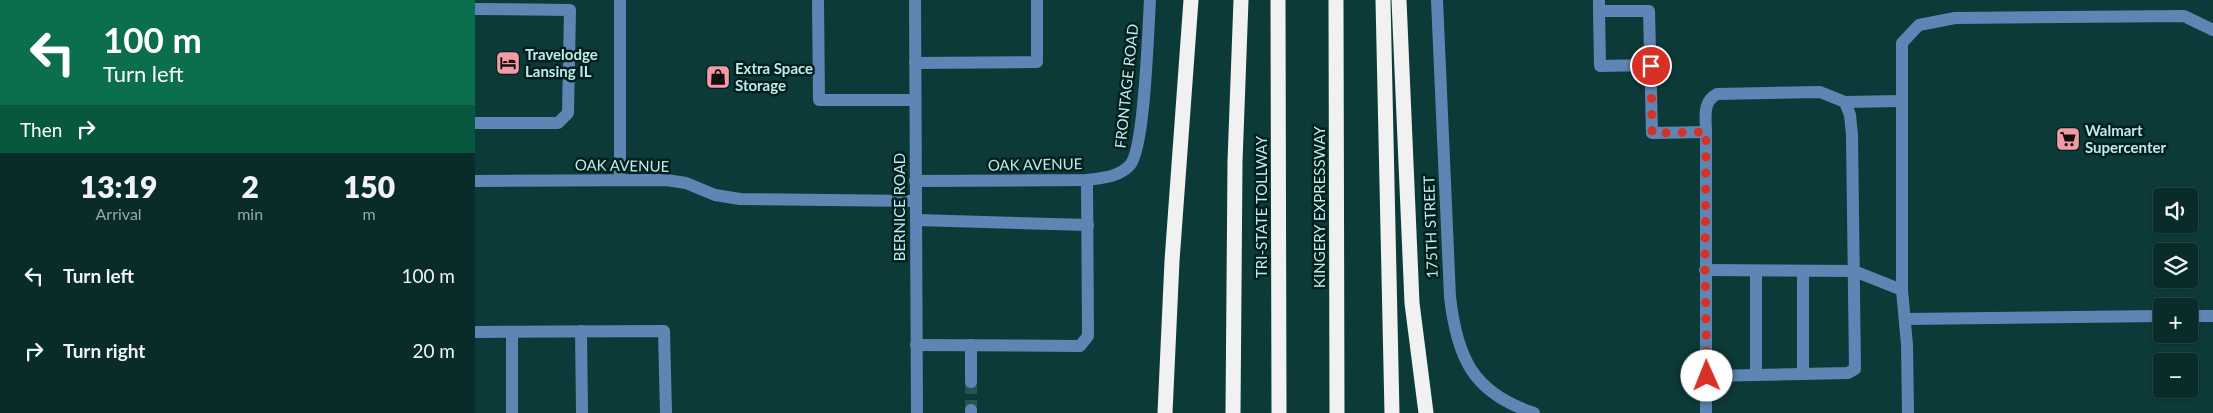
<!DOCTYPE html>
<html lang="en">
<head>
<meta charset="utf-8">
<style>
	body { margin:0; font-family:Lato,sans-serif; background:#173837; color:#f1f3f6; height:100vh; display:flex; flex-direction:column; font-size:19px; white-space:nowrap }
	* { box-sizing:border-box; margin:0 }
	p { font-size:16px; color:#99a7a9 }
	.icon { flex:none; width:28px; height:28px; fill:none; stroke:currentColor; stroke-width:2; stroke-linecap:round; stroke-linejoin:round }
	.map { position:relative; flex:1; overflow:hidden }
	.side { display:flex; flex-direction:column; background:#092c2b; width:475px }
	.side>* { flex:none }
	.top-card { background:#0b6e4f; color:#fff; overflow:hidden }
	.tools { position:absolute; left:1678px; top:188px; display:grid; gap:10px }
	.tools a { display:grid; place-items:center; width:45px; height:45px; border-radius:5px; background:#092c2b; box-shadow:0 1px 4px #0004,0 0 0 1px #294847; font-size:25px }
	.pin { position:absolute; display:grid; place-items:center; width:42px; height:42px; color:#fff; margin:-21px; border:2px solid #fff; border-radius:50%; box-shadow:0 1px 5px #0007 }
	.me { position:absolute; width:55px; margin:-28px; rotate:359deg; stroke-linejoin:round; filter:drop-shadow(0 0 4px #0008) }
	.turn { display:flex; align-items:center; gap:18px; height:105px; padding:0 20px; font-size:22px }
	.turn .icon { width:65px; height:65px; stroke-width:2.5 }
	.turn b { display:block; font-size:35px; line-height:42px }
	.then { display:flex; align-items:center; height:48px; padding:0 20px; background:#0003; gap:10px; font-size:19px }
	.eta { display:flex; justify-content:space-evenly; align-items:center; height:85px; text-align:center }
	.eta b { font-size:30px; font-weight:800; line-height:35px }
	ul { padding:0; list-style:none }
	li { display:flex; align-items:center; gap:15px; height:75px; padding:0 20px }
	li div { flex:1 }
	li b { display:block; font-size:19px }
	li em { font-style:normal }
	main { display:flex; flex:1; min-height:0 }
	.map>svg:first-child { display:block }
</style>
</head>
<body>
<main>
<section class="side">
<div class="top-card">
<div class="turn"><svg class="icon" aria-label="left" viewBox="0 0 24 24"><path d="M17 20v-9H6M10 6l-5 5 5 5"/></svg><div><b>100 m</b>Turn left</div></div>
<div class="then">Then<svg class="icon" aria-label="right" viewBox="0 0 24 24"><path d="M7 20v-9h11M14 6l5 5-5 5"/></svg></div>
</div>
<div class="eta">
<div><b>13:19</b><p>Arrival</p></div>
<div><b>2</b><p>min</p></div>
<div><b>150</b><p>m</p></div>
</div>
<ul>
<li><svg class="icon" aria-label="left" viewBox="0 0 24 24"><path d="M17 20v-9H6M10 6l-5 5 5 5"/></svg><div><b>Turn left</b></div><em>100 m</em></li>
<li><svg class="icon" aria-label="right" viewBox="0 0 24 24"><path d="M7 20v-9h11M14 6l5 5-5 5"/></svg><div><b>Turn right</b></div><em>20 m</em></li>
</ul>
</section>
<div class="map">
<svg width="1738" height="413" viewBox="0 0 1738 413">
	<rect width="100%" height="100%" fill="#0c3a39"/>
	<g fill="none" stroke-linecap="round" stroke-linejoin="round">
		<!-- minor-tunnel -->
		<polyline stroke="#275453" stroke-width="12" stroke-dasharray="12 6" stroke-linecap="butt" points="496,382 496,410"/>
		<!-- minor -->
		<g stroke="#5e85b3" stroke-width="12">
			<polyline points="145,0 145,180"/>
			<polyline points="343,0 344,100 440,100"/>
			<polyline points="440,0 442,413"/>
			<path d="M962,0L975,297C982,358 998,393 1059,413"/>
			<polyline points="1124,0 1124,11 1174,11 1177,133 1231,132"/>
			<polyline points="0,9 95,10 93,113 83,123 0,123"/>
			<polyline points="1124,11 1125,66 1175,65"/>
			<polyline points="440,63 562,62 562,0"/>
			<polyline points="0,181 191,180 211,183 240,195 265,199 441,201"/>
			<path d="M440,181L612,180C628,178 644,177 655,165C670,148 673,29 675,0"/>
			<polyline points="441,220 613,225"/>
			<polyline points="1230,270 1379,271 1427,290"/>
			<polyline points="1328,271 1328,374"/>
			<polyline points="1714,316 1738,316"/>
			<polyline points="1430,319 1686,316"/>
			<polyline points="106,331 107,413"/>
			<polyline points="0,332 189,331 191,413"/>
			<polyline points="37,332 37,413"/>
			<polyline points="441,345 605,346 613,336 612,180"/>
			<polyline points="496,345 496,382"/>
			<polyline points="1281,375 1281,271"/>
			<polyline points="1232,376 1373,373 1380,369 1377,135 1375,115 1370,102"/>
			<polyline points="496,410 496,413"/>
			<path d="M1231,413V132C1231,117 1227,102 1242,94L1345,92L1370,102L1426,101"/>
			<polyline points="1433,413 1432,345 1427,290 1427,43 1444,25 1480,18 1709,16 1738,30"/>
		</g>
		<!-- highway -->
		<g stroke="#f1f1f1" stroke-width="15">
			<polyline points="803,0 804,413"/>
			<polyline points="861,0 862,413"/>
			<polyline points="908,0 917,413"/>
			<polyline points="924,0 937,303 951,413"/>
			<polyline points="690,413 697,261 716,0"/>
			<polyline points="758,413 760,162 766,0"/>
		</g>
	</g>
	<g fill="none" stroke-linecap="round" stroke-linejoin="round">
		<!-- route -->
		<polyline stroke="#d93025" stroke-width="9" stroke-dasharray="0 16.2" points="1176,66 1177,133 1231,132 1230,270 1232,376"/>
	</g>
	<!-- icons -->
	<defs>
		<symbol id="hotel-square" viewBox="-11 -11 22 22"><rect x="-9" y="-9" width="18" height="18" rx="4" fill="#f49aa4" stroke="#00201f"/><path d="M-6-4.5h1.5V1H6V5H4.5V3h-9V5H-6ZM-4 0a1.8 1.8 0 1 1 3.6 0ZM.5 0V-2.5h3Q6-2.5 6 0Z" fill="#111"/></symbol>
		<symbol id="shop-square" viewBox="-11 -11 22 22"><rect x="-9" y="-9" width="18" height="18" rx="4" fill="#f49aa4" stroke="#00201f"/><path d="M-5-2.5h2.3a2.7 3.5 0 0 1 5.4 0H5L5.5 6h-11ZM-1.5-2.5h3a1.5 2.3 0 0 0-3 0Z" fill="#111"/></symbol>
		<symbol id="supermarket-square" viewBox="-11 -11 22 22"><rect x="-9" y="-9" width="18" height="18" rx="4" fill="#f49aa4" stroke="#00201f"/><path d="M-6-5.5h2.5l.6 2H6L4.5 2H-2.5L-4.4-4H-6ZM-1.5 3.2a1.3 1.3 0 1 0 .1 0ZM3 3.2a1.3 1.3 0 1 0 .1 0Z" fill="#111"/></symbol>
	</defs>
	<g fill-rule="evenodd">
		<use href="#hotel-square" x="19" y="49" width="28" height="28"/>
		<use href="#shop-square" x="229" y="63" width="28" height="28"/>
		<use href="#supermarket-square" x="1579" y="125" width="28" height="28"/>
	</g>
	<g text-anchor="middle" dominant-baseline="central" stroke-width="5" stroke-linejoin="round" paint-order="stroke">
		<!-- poi labels -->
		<g font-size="15" font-weight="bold" fill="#c3e9e7" stroke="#00201f" text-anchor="start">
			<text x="50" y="54">Travelodge<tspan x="50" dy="17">Lansing IL</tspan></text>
			<text x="260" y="68">Extra Space<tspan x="260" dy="17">Storage</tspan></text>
			<text x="1610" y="130">Walmart<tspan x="1610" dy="17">Supercenter</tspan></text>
		</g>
		<!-- street labels -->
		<g font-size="15" fill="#c3e9e7" stroke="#00201f">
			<text transform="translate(651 86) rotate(-84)">FRONTAGE ROAD</text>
			<text transform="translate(560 164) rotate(-1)">OAK AVENUE</text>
			<text transform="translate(147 165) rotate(1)">OAK AVENUE</text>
			<text transform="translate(424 207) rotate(-90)">BERNICE ROAD</text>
			<text transform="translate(786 207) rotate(-90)">TRI-STATE TOLLWAY</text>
			<text transform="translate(844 207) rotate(-90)">KINGERY EXPRESSWAY</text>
			<text transform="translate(955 227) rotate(-92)">175TH STREET</text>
		</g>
	</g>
</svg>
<div class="tools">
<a><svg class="icon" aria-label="sound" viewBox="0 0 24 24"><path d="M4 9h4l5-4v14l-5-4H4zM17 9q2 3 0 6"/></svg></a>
<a><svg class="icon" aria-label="layers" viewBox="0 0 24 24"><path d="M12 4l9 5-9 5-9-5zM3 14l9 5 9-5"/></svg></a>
<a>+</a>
<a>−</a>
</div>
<div class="pin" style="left:1176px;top:66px;background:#d93025"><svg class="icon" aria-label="arrive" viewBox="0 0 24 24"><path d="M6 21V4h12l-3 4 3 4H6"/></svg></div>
<svg class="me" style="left:1232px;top:376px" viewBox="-20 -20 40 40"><circle r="19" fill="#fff"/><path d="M0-13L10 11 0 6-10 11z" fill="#d93025"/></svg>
</div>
</main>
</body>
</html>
